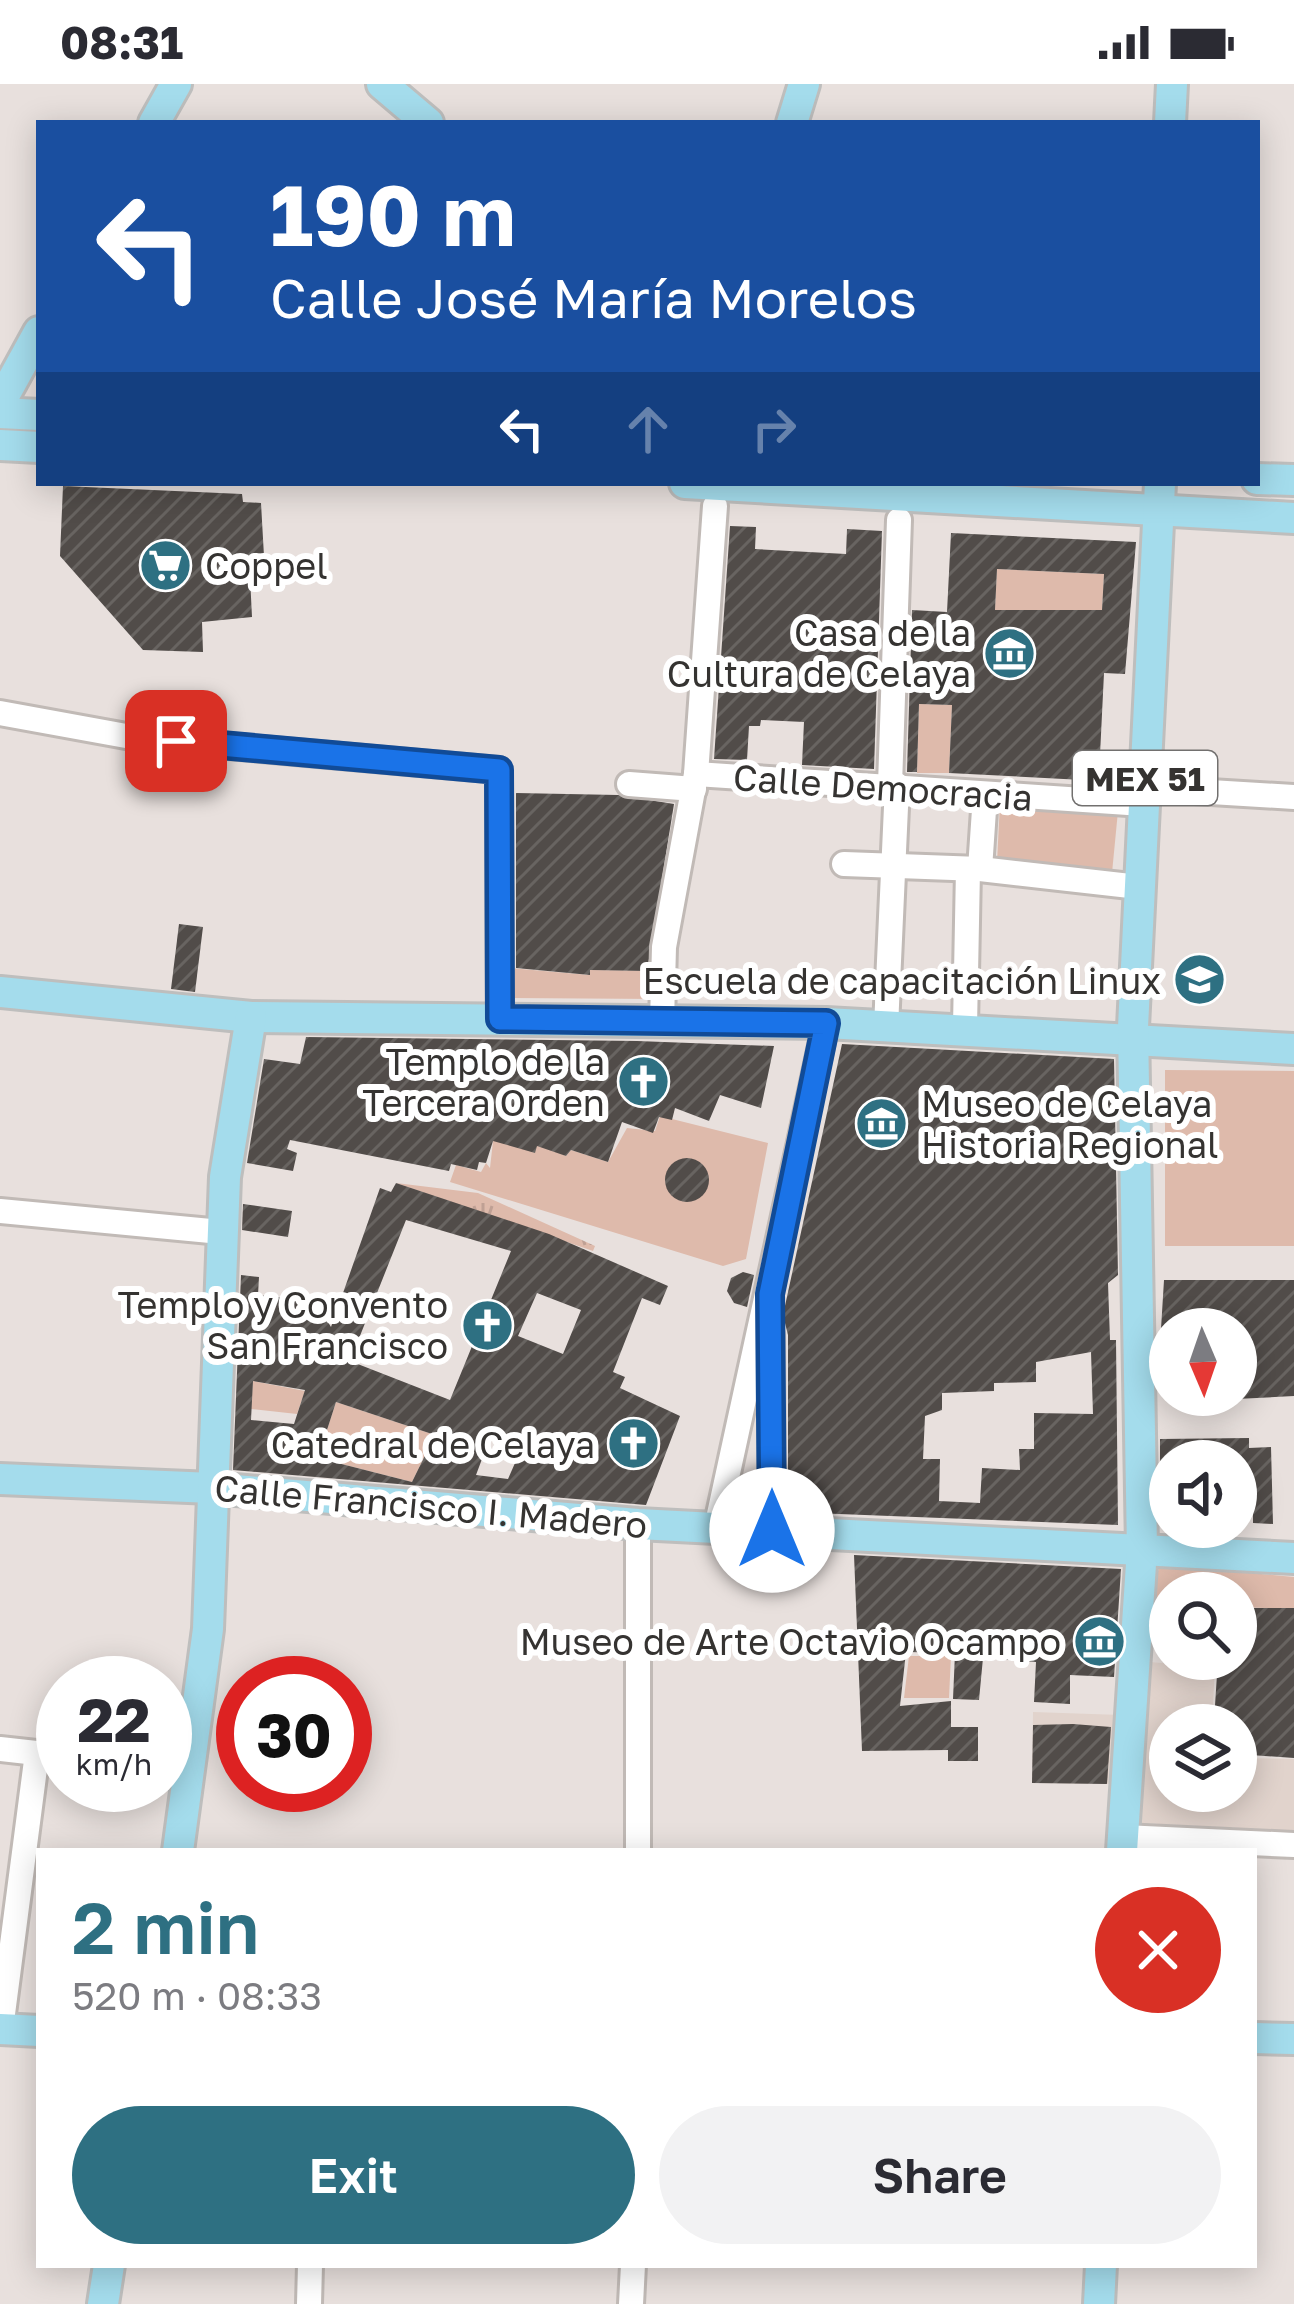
<!DOCTYPE html>
<html lang="en">
<head>
<meta charset="utf-8">
<style>
	body { margin:0; font-family:"Golos Text",sans-serif; background:#f2f2f3; color:#2b2b33; height:100vh; display:flex; flex-direction:column; font-size:45px; white-space:nowrap }
	* { box-sizing:border-box; margin:0 }
	p { font-size:39px; color:#7c7c81 }
	.icon { flex:none; width:66px; height:66px; fill:none; stroke:currentColor; stroke-width:2; stroke-linecap:round; stroke-linejoin:round }
	.map { position:relative; flex:1; overflow:hidden }
	.drawer { position:absolute; left:36px; top:1764px; width:1221px; height:420px; display:flex; flex-direction:column; background:#fff; border-radius:0px; box-shadow:0 6px 30px #0003 }
	.drawer>* { flex:none }
	.top-card { position:absolute; left:36px; top:36px; width:1224px; height:366px; border-radius:0px; box-shadow:0 6px 30px #0003; background:#1a4fa0; color:#fff; overflow:hidden }
	.needle { width:78px; rotate:178deg }
	.fabs { position:absolute; left:1149px; top:1224px; display:grid; gap:24px }
	.fabs a { display:grid; place-items:center; width:108px; height:108px; border-radius:50%; background:#fff; box-shadow:0 6px 30px #0003; font-size:60px }
	.speed { position:absolute; left:36px; top:1572px; display:flex; gap:24px; font-size:60px; font-weight:700; text-align:center }
	.speed>* { display:grid; place-content:center; width:156px; height:156px; border-radius:50%; background:#fff; box-shadow:0 6px 30px #0003; line-height:1 }
	.speed small { font-size:30px; font-weight:400 }
	.speed .limit { border:18px solid #d22; background:#fff; color:#111 }
	.pin { position:absolute; display:grid; place-items:center; width:102px; height:102px; color:#fff; margin:-51px; border-radius:24px; box-shadow:0 6px 18px #0006 }
	.me { position:absolute; width:132px; margin:-66px; rotate:0deg; stroke-linejoin:round; filter:drop-shadow(0 0 9px #0008) }
	.turn { display:flex; align-items:center; gap:42px; height:252px; padding:0 36px; font-size:54px }
	.turn .icon { width:156px; height:156px; stroke-width:2.5 }
	.turn b { display:block; font-size:84px; line-height:102px }
	.lanes { display:flex; align-items:center; height:114px; padding:0 36px; background:#0003; justify-content:center; gap:60px; direction:ltr }
	.lanes .off { opacity:.35 }
	.round { display:grid; place-items:center; flex:none; width:126px; height:126px; border-radius:63px; background:#f2f2f3 }
	.headline { display:flex; align-items:center; justify-content:space-between; height:204px; padding:0 36px }
	h1 { font-size:72px; font-weight:600; line-height:90px; color:#2e7082 }
	.action { display:flex; gap:24px; margin-top:auto; padding:24px 36px }
	.action a { flex:1; height:138px; border-radius:72px; background:#2e7082; color:#fff; font-size:48px; font-weight:600; line-height:138px; text-align:center }
	.action a+a { background:#f2f2f3; color:#2b2b33 }
	.status { display:flex; justify-content:space-between; align-items:center; height:84px; padding:0 60px; background:#fff; direction:ltr }
	.status svg { height:33px; fill:currentColor }
	.map>svg:first-child { display:block }
</style>
</head>
<body>
<div class="status"><b>08:31</b><svg viewBox="0 0 49 12"><path d="M0 12V9h3v3zM5 12V6h3v6zM10 12V3h3v9zM15 12V0h3v12zM26 1h20v11H26zM47 4h2v5h-2z"/></svg></div>
<div class="map">
<svg width="1294" height="2220" viewBox="0 0 1294 2220">
	<defs>
		<pattern id="grass-tufts" width="24" height="20" patternUnits="userSpaceOnUse" patternTransform="scale(3)"><rect width="24" height="20" fill="#debaab"/><path d="M3 7l-1-3M5 7V3M7 7l1-3M15 17l-1-3M17 17v-4M19 17l1-3" fill="none" stroke="#bfa094"/></pattern>
		<pattern id="building-hatch" width="6" height="6" patternUnits="userSpaceOnUse" patternTransform="scale(3)"><rect width="6" height="6" fill="#514c49"/><path d="M-1 1l2-2M0 6l6-6M5 7l2-2" fill="none" stroke="#686461"/></pattern>
	</defs>
	<rect width="100%" height="100%" fill="#e8e0dd"/>
	<!-- built -->
	<g fill="#e1d3cc">
		<polygon points="1149,1578 1215,1583 1212,1639 1217,1641 1170,1641 1170,1707 1236,1707 1236,1674 1294,1675 1294,1747 1141,1739"/>
		<polygon points="1033,1628 1121,1631 1117,1700 1032,1699"/>
	</g>
	<!-- grass -->
	<polygon fill="url(#grass-tufts)" points="396,1099 478,1109 595,1162 593,1167"/>
	<!-- green -->
	<g fill="#debaab">
		<polygon points="997,485 1104,490 1102,526 995,526"/>
		<polygon points="919,620 952,621 949,689 917,689"/>
		<polygon points="1000,719 1118,727 1112,789 997,778"/>
		<polygon points="510,884 589,891 590,886 659,887 659,915 509,914"/>
		<polygon points="1165,986 1294,987 1294,1162 1165,1162"/>
		<polygon points="660,1032 768,1059 746,1175 723,1182 450,1098 456,1081 481,1088 486,1079 490,1084 493,1057 537,1059 566,1072 571,1066 608,1078 627,1044 655,1047"/>
		<polygon points="253,1297 305,1307 297,1330 251,1325"/>
		<polygon points="336,1318 435,1351 412,1398 318,1374"/>
		<polygon points="1159,1480 1294,1493 1294,1525 1236,1523 1236,1509 1170,1509 1170,1550 1150,1549"/>
		<polygon points="909,1572 951,1572 949,1614 904,1614"/>
	</g>
	<!-- building -->
	<g fill="url(#building-hatch)" fill-rule="evenodd">
		<polygon points="63,402 242,410 243,418 261,419 265,490 250,493 252,533 202,538 203,568 143,566 60,472"/>
		<polygon points="730,442 756,443 755,465 846,470 847,445 882,447 874,685 802,681 804,638 761,636 760,642 749,642 747,676 714,675"/>
		<path d="M951,449L1136,458L1125,590L1104,589L1100,671L1122,672L1121,698L949,689L952,621L919,620L917,688H907L912,526L947,528ZM997,485L1104,490L1102,526H995Z"/>
		<polygon points="516,709 618,711 674,720 647,887 590,886 590,891 516,884"/>
		<polygon points="179,840 203,843 195,908 171,905"/>
		<polygon points="306,953 637,957 774,962 761,1024 720,1011 709,1037 675,1024 672,1036 659,1033 653,1049 622,1038 608,1078 571,1066 566,1072 537,1062 535,1069 493,1057 486,1079 479,1078 477,1086 451,1080 449,1087 290,1056 287,1065 297,1069 293,1087 247,1079 264,975 300,980"/>
		<path d="M842,960L1114,975L1118,1191L1108,1199L1110,1256H1116L1118,1441L788,1428V1251L783,1231ZM1091,1268L1093,1330L1034,1329V1365H1019L1020,1386L982,1384L980,1419L939,1417L940,1375H923L925,1332L942,1326V1309L994,1307V1299L1036,1298V1278Z"/>
		<circle cx="687" cy="1096" r="22"/>
		<path d="M396,1099L549,1150L668,1202L660,1221L642,1214L613,1288L625,1293L620,1304L680,1332L646,1421L233,1386L241,1191L259,1193L258,1211L315,1217L331,1243L380,1104L391,1108ZM406,1136L511,1167L450,1316L350,1277ZM537,1209L581,1226L563,1270L518,1252ZM253,1297L305,1306L294,1340L251,1336ZM336,1318L435,1351L412,1398L318,1374ZM491,1351L522,1363L508,1395L476,1391Z"/>
		<polygon points="243,1120 292,1127 288,1153 242,1146"/>
		<polygon points="743,1188 754,1191 747,1223 734,1219 727,1207 731,1194"/>
		<polygon points="1164,1196 1294,1196 1294,1312 1236,1315 1236,1245 1161,1245"/>
		<polygon points="1249,1354 1249,1364 1271,1363 1273,1440 1253,1439 1253,1422 1236,1422 1236,1377 1160,1377 1160,1355"/>
		<polygon points="854,1471 1121,1485 1114,1593 1070,1591 1070,1620 1034,1618 1036,1578 983,1574 979,1616 953,1615 955,1569 906,1568 900,1622 951,1617 951,1643 978,1643 978,1677 948,1677 948,1666 862,1667"/>
		<polygon points="1236,1524 1294,1524 1294,1674 1236,1670 1236,1638 1214,1637 1218,1575 1236,1575"/>
		<polygon points="1073,1640 1111,1643 1107,1700 1032,1699 1033,1641"/>
	</g>
	<g fill="none" stroke-linecap="round" stroke-linejoin="round">
		<defs>
			<g id="minor">
				<polyline points="0,629 137,654 499,686 500,935"/>
				<polyline points="696,690 1143,720"/>
				<polyline points="629,700 694,705"/>
				<polyline points="890,701 899,436"/>
				<polyline points="1145,704 1294,713"/>
				<polyline points="844,780 980,785 1139,803"/>
				<polyline points="980,785 985,711"/>
				<polyline points="662,938 664,863 696,690 715,422"/>
				<polyline points="886,943 897,701"/>
				<polyline points="965,943 968,785"/>
				<polyline points="0,1127 221,1148"/>
				<polyline points="771,1251 772,1446"/>
				<polyline points="716,1444 826,939"/>
				<polyline points="0,1665 63,1672"/>
				<polyline points="1123,1753 1294,1761"/>
				<polyline points="638,1767 638,1440"/>
				<polyline points="1,1945 37,1669"/>
				<polyline points="309,2220 310,2181"/>
				<polyline points="631,2220 633,2181"/>
			</g>
			<g id="major">
				<polyline points="382,0 428,39"/>
				<polyline points="154,39 176,0"/>
				<polyline points="792,39 804,0"/>
				<polyline points="1170,39 1172,0"/>
				<polyline points="0,319 39,248"/>
				<polyline points="0,329 39,331"/>
				<polyline points="0,361 39,363"/>
				<polyline points="1257,395 1294,396"/>
				<polyline points="685,399 1294,434"/>
				<polyline points="0,908 251,933 826,939 1294,965"/>
				<polyline points="0,1395 212,1404 638,1440 1294,1474"/>
				<polyline points="178,1767 208,1545 225,1093 251,933"/>
				<polyline points="1122,1767 1142,1465 1133,943 1160,399"/>
				<polyline points="0,1945 39,1947"/>
				<polyline points="1254,1954 1294,1955"/>
				<polyline points="103,2220 109,2181"/>
				<polyline points="1099,2220 1101,2181"/>
			</g>
		</defs>
		<!-- minor casing -->
		<use href="#minor" stroke="#c1bab6" stroke-width="30"/>
		<!-- major casing -->
		<use href="#major" stroke="#bebebd" stroke-width="36"/>
		<!-- minor -->
		<use href="#minor" stroke="#fff" stroke-width="24"/>
		<!-- major -->
		<use href="#major" stroke="#a4dcec" stroke-width="30"/>
	</g>
	<g fill="none" stroke-linecap="round" stroke-linejoin="round">
		<defs>
			<polyline id="route" points="176,657 499,686 500,935 826,939 770,1210 772,1446"/>
		</defs>
		<!-- route casing -->
		<use href="#route" stroke="#114b97" stroke-width="30"/>
		<!-- route -->
		<use href="#route" stroke="#1a73e8" stroke-width="21"/>
	</g>
	<!-- icons -->
	<defs>
		<symbol id="supermarket-disc" viewBox="-11 -11 22 22"><circle r="9.5" fill="#2e7082" stroke="#fff"/><path d="M-6-5.5h2.5l.6 2H6L4.5 2H-2.5L-4.4-4H-6ZM-1.5 3.2a1.3 1.3 0 1 0 .1 0ZM3 3.2a1.3 1.3 0 1 0 .1 0Z" fill="#fff"/></symbol>
		<symbol id="museum-disc" viewBox="-11 -11 22 22"><circle r="9.5" fill="#2e7082" stroke="#fff"/><path d="M0-6L6-3V-2H-6V-3ZM-5-1h2V3h-2ZM-1-1h2V3h-2ZM3-1h2V3H3ZM-6 4H6V6H-6Z" fill="#fff"/></symbol>
		<symbol id="school-disc" viewBox="-11 -11 22 22"><circle r="9.5" fill="#2e7082" stroke="#fff"/><path d="M0-5L7-2L0 1L-7-2ZM-4 1L0 2.5L4 1V4Q0 6-4 4Z" fill="#fff"/></symbol>
		<symbol id="church-disc" viewBox="-11 -11 22 22"><circle r="9.5" fill="#2e7082" stroke="#fff"/><path d="M-1.2-6h2.4v3.5h3.3v2.4h-3.3V6h-2.4V-.1h-3.3v-2.4h3.3Z" fill="#fff"/></symbol>
	</defs>
	<g fill-rule="evenodd">
		<use href="#supermarket-disc" x="136" y="452" width="59" height="59"/>
		<use href="#museum-disc" x="980" y="540" width="59" height="59"/>
		<use href="#school-disc" x="1170" y="866" width="59" height="59"/>
		<use href="#church-disc" x="614" y="968" width="59" height="59"/>
		<use href="#museum-disc" x="852" y="1010" width="59" height="59"/>
		<use href="#church-disc" x="458" y="1212" width="59" height="59"/>
		<use href="#church-disc" x="604" y="1330" width="59" height="59"/>
		<use href="#museum-disc" x="1070" y="1528" width="59" height="59"/>
	</g>
	<g text-anchor="middle" dominant-baseline="central" stroke-width="12" stroke-linejoin="round" paint-order="stroke">
		<!-- shield labels -->
		<rect fill="#fff" stroke="#72706f" stroke-width="3" x="1073" y="667" width="144" height="54" rx="9"/>
		<g font-size="33" font-weight="bold" fill="#353331">
			<text x="1145" y="694">MEX 51</text>
		</g>
		<!-- poi labels -->
		<g font-size="36" fill="#353331" stroke="#fff" text-anchor="end">
			<text x="205" y="481" text-anchor="start">Coppel</text>
			<text x="971" y="548">Casa de la<tspan x="971" dy="41">Cultura de Celaya</tspan></text>
			<text x="1161" y="896">Escuela de capacitación Linux</text>
			<text x="605" y="977">Templo de la<tspan x="605" dy="41">Tercera Orden</tspan></text>
			<text x="921" y="1019" text-anchor="start">Museo de Celaya<tspan x="921" dy="41">Historia Regional</tspan></text>
			<text x="448" y="1220">Templo y Convento<tspan x="448" dy="41">San Francisco</tspan></text>
			<text x="595" y="1360">Catedral de Celaya</text>
			<text x="1061" y="1557">Museo de Arte Octavio Ocampo</text>
		</g>
		<!-- street labels -->
		<g font-size="36" fill="#353331" stroke="#fff">
			<text transform="translate(883 703) rotate(4)">Calle Democracia</text>
			<text transform="translate(431 1422) rotate(5)">Calle Francisco I. Madero</text>
		</g>
	</g>
</svg>
<div class="fabs">
<a><svg class="needle" viewBox="-14 -14 28 28"><path d="M0-13l5 13h-10z" fill="#e53935"/><path d="M0 13l5-13h-10z" fill="#7c7c81"/></svg></a>
<a><svg class="icon" aria-label="sound" viewBox="0 0 24 24"><path d="M4 9h4l5-4v14l-5-4H4zM17 9q2 3 0 6"/></svg></a>
<a><svg class="icon" aria-label="search" viewBox="0 0 24 24"><circle cx="10" cy="10" r="6"/><path d="M15 15l6 6"/></svg></a>
<a><svg class="icon" aria-label="layers" viewBox="0 0 24 24"><path d="M12 4l9 5-9 5-9-5zM3 14l9 5 9-5"/></svg></a>
</div>
<div class="speed"><div>22<small>km/h</small></div><div class="limit">30</div></div>
<div class="pin" style="left:176px;top:657px;background:#d93025"><svg class="icon" aria-label="arrive" viewBox="0 0 24 24"><path d="M6 21V4h12l-3 4 3 4H6"/></svg></div>
<svg class="me" style="left:772px;top:1446px" viewBox="-20 -20 40 40"><circle r="19" fill="#fff"/><path d="M0-13L10 11 0 6-10 11z" fill="#1a73e8"/></svg>
<div class="top-card">
<div class="turn"><svg class="icon" aria-label="left" viewBox="0 0 24 24"><path d="M17 20v-9H6M10 6l-5 5 5 5"/></svg><div><b>190 m</b>Calle José María Morelos</div></div>
<div class="lanes"><svg class="icon" aria-label="left" viewBox="0 0 24 24"><path d="M17 20v-9H6M10 6l-5 5 5 5"/></svg><svg class="icon off" aria-label="ahead" viewBox="0 0 24 24"><path d="M12 20V5M6 11l6-6 6 6"/></svg><svg class="icon off" aria-label="right" viewBox="0 0 24 24"><path d="M7 20v-9h11M14 6l5 5-5 5"/></svg></div>
</div>
<section class="drawer">
<div class="headline"><div><h1>2 min</h1><p>520 m · 08:33</p></div><a class="round" style="background:#d93025;color:#fff"><svg class="icon" aria-label="close" viewBox="0 0 24 24"><path d="M6 6l12 12M18 6L6 18"/></svg></a></div>
<div class="action"><a>Exit</a><a>Share</a></div>
</section>
</div>
</body>
</html>
